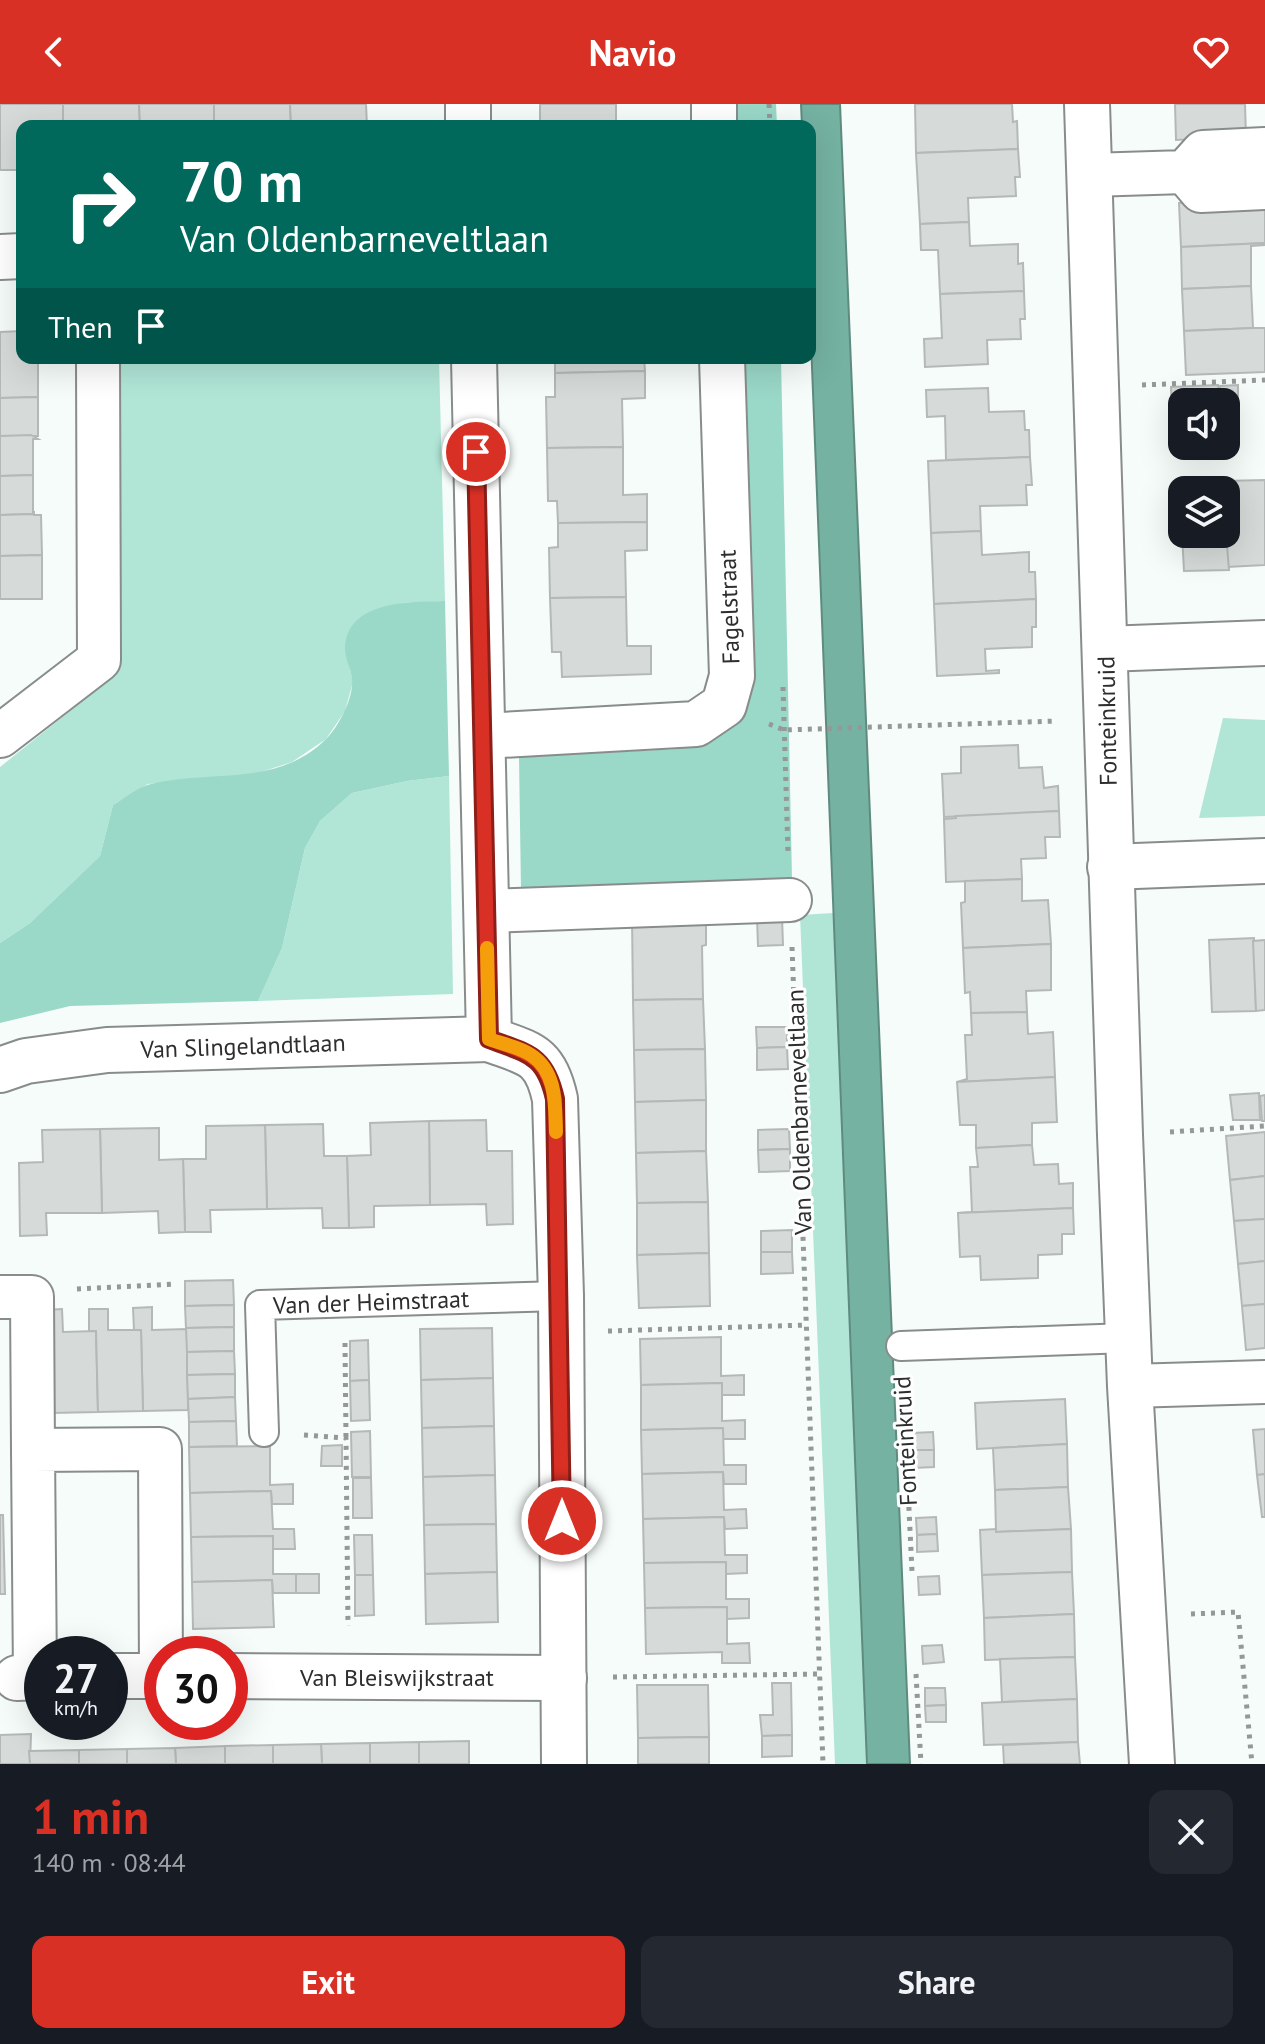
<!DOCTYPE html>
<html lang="en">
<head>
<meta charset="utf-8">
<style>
	body { margin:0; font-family:"PT Sans",sans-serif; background:#242831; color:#f1f3f6; height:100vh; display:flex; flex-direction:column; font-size:30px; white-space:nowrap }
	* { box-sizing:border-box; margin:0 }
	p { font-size:26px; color:#9ea1a6 }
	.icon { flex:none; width:44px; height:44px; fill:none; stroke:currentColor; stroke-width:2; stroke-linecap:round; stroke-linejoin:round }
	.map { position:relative; height:1660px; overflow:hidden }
	.side { display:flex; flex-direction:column; background:#171b24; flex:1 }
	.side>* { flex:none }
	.banner { position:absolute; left:16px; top:16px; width:800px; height:244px; border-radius:16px; box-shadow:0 8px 32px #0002; background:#00695c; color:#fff; overflow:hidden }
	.tools { position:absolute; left:1168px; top:284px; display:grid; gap:16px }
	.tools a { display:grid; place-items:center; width:72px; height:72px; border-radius:16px; background:#171b24; box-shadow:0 8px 32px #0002; font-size:40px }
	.speed { position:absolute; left:24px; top:1532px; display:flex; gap:16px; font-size:40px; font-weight:700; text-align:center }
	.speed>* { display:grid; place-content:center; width:104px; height:104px; border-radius:50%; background:#171b24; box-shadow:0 8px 32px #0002; line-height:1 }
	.speed small { font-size:20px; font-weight:400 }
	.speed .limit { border:12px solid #d22; background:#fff; color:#111 }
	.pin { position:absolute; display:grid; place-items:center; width:68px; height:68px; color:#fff; margin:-34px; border:4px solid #fff; border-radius:50%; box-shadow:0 2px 8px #0007 }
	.me { position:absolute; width:88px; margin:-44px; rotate:0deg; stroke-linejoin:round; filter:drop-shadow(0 0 6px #0008) }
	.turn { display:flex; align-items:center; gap:28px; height:168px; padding:0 32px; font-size:36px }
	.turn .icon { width:104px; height:104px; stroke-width:2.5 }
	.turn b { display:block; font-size:56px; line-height:68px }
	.then { display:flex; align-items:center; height:76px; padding:0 32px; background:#0003; gap:16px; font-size:30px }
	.round { display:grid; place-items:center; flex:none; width:84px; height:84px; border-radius:16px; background:#242831 }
	.overview { display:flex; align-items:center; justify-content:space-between; height:136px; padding:0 32px }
	h1 { font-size:48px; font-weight:700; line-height:60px; color:#d93025 }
	.action { display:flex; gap:16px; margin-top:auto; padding:16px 32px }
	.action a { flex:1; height:92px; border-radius:16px; background:#d93025; color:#fff; font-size:32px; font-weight:700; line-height:92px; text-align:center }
	.action a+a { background:#242831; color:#f1f3f6 }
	header { display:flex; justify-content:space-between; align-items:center; height:104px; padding:0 32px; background:#d93025; color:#fff; font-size:36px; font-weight:700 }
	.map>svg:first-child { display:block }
</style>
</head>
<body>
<header><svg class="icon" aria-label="back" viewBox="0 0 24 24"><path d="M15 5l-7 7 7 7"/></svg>Navio<svg class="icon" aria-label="heart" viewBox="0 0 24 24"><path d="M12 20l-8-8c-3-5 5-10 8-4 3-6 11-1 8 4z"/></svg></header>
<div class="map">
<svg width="1265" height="1660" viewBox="0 0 1265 1660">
	<rect width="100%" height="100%" fill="#f6fcfa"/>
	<!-- green -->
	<g fill="#b1e6d7">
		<polygon points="117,254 439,254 445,497 403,499 345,544 353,578 345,607 326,635 292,658 252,671 148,680 113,701 100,752 30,819 0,839 0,663 105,579 116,560"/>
		<polygon points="1223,614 1265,616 1265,712 1199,714"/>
		<polygon points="449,672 453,890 258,897 282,844 305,744 320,717 352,689 407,677"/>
		<polygon points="833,809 867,1660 835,1660 800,811"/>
	</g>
	<!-- forest -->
	<g fill="#9ad8c8">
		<polygon points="737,0 776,0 777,22 737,22"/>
		<polygon points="742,254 781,254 792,775 521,786 519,653 677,645 708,636"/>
		<path d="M445,497L449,672L407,677L352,689L320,717L305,744L282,844L258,897L70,902L0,919V839L30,819L100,752L113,701C125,694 138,683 151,680C210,665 277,684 326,635C339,622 354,593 352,575C351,565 345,554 345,545C346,496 411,498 445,497Z"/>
	</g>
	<!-- water -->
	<polygon fill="#75b2a2" stroke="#5f8b7f" stroke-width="2" points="801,0 840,0 910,1660 867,1660 810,212 810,22 802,22"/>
	<!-- building -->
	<g fill="#d6dbda" stroke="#b4b9b7" stroke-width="2">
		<polygon points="0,0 63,0 63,22 22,22 22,66 0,66"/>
		<polygon points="63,0 139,0 140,22 63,22"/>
		<polygon points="139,0 214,0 214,22 140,22"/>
		<polygon points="214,0 290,0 291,22 214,22"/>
		<polygon points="290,0 366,0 367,22 291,22"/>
		<rect x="540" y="0" width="76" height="22"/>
		<polygon points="915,0 1012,0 1013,18 1017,17 1018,45 916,49"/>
		<polygon points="1175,0 1245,0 1246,33 1176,36"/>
		<polygon points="1018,45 1020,73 1015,73 1016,92 968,94 969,118 920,120 916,49"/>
		<polygon points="1265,96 1265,139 1181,143 1179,99"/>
		<polygon points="969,118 970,142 1018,140 1018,160 1023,159 1024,187 940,190 938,146 921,146 920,120"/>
		<polygon points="1265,139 1265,141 1251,142 1251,182 1182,185 1181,143"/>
		<polygon points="1251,182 1253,224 1184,227 1182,185"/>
		<polygon points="1024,187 1025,215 1020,215 1021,235 987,236 988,260 925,263 924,235 942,234 940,190"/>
		<polygon points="1253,224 1265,224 1265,268 1186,271 1184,227"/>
		<polygon points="22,227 22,254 38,254 38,293 0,294 0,228"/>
		<polygon points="555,254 644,254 645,267 555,269"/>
		<polygon points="645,267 645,294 622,295 623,343 547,344 546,293 555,293 555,269"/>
		<polygon points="1218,281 1219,298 1182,298 1182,306 1172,306 1171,283"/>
		<polygon points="1238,281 1238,306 1226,306 1226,298 1221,298 1220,282"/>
		<polygon points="988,284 989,308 1024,307 1025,326 1029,326 1030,353 946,356 945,312 927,313 926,286"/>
		<polygon points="38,293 38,332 0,332 0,294"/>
		<polygon points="31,331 38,335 33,335 33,371 0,372 0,332"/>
		<polygon points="623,343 623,391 647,390 647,418 558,419 557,397 548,397 547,344"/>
		<polygon points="1030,353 1032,381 1026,381 1027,401 980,402 981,427 931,429 928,357"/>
		<polygon points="33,371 33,410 0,411 0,372"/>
		<polygon points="1265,376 1265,461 1227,463 1224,377"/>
		<polygon points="1224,377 1224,386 1182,386 1182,427 1180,379"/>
		<polygon points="34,407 34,411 41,411 42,451 0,452 0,411 33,410"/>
		<polygon points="647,418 647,446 625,447 626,493 550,494 549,444 558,443 558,419"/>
		<polygon points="981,427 982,451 1029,448 1029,468 1035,468 1036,495 934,500 931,429"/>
		<polygon points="1182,430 1226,430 1229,466 1184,467"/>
		<polygon points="42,451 42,495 0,495 0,452"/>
		<polygon points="626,493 627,542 651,542 651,570 562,573 561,548 552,548 550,494"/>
		<polygon points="1036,495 1036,523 1032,523 1032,543 985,545 986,567 999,566 999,569 937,572 934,500"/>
		<polygon points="1018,641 1019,664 1042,663 1044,684 1058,682 1059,707 944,713 942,670 961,669 961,643"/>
		<polygon points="1059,707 1060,733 1045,733 1046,754 1021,755 1022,775 946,778 944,715 956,714 956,712"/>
		<polygon points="1022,775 1022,797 1048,796 1051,840 963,844 961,799 965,798 965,777"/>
		<polygon points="706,811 706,841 702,842 703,895 633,896 632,813"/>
		<polygon points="782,813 783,841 758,842 757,814"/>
		<polygon points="1254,834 1256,907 1212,908 1209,836"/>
		<polygon points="1265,836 1265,906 1256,907 1253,837"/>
		<polygon points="1051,840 1051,886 1026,887 1027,908 971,909 970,888 965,889 963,844"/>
		<polygon points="703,895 705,945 634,946 633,896"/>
		<polygon points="1027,908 1028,930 1053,928 1055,973 957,978 967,975 965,931 972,931 971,909"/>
		<polygon points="756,923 787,923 787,943 757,944"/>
		<polygon points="787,943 788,965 757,966 757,944"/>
		<polygon points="705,945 706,996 635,998 634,946"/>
		<polygon points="1055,973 1057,1018 1032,1019 1032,1041 976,1044 976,1021 960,1021 957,978"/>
		<polygon points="1259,989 1260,1016 1233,1016 1230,991"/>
		<polygon points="1265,991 1265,1017 1262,1017 1260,992"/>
		<polygon points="706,996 706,1047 636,1049 635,998"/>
		<polygon points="486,1016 487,1047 512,1047 513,1120 487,1121 486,1100 430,1101 429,1017"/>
		<polygon points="429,1017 430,1101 374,1102 374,1123 349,1124 347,1052 371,1051 370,1019"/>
		<polygon points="323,1020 324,1052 347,1052 349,1124 323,1124 322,1104 267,1105 265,1021"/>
		<polygon points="265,1021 267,1105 210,1106 211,1128 185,1128 183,1055 206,1055 206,1022"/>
		<polygon points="159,1024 159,1056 183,1055 185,1128 159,1129 158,1107 102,1109 100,1025"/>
		<polygon points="100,1025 102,1109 46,1109 47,1131 20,1132 19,1059 43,1058 42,1026"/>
		<polygon points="789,1025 790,1045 758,1046 758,1026"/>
		<polygon points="1265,1028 1265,1072 1230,1076 1226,1032"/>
		<polygon points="1032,1041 1034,1061 1058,1060 1059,1080 1073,1079 1073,1104 958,1109 972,1108 970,1063 978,1063 976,1044"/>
		<polygon points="790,1045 790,1067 759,1068 758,1046"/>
		<polygon points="706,1047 708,1098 637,1099 636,1049"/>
		<polygon points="1265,1072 1265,1115 1234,1117 1230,1076"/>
		<polygon points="708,1098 709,1149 637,1151 637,1099"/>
		<polygon points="1073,1104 1074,1130 1062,1130 1062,1150 1038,1151 1038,1174 981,1176 980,1152 960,1153 958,1109"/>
		<polygon points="1265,1115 1265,1157 1238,1160 1234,1117"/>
		<polygon points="792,1126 792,1148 761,1148 761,1127"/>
		<polygon points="761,1148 792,1148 793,1169 761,1170"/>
		<polygon points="709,1149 710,1202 639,1204 637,1151"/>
		<polygon points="1265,1157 1265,1200 1242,1202 1238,1160"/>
		<polygon points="233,1176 234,1201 185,1202 185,1177"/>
		<polygon points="1265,1200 1265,1244 1246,1246 1242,1202"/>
		<polygon points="234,1201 234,1223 186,1224 185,1202"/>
		<polygon points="152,1203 152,1226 187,1225 188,1306 143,1307 141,1226 134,1226 133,1204"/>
		<polygon points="62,1205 63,1228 96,1227 98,1308 52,1309 44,1206"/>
		<polygon points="89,1205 108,1205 108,1226 141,1226 143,1307 98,1308 96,1227 89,1227"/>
		<polygon points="234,1223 234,1247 187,1248 186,1224"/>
		<polygon points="492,1224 493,1274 421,1276 420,1225"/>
		<polygon points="721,1233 721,1272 744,1271 744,1291 722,1291 722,1279 641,1281 640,1235"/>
		<polygon points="368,1236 369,1276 350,1277 350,1237"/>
		<polygon points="234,1247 235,1270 187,1271 187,1248"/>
		<polygon points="235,1270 235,1293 188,1295 187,1271"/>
		<polygon points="493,1274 494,1322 422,1324 421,1276"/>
		<polygon points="369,1276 370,1316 351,1317 350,1277"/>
		<polygon points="722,1279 722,1317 745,1316 745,1335 722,1335 723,1324 641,1326 641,1281"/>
		<polygon points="235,1293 236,1317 189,1318 188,1295"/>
		<polygon points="1065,1295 1067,1340 977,1345 975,1299"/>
		<polygon points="236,1317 237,1342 189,1343 189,1318"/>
		<polygon points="494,1322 495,1371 423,1373 422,1324"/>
		<polygon points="723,1324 724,1361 746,1361 746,1380 724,1380 723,1368 642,1370 641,1326"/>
		<polygon points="1265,1325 1265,1370 1257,1371 1253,1326"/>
		<polygon points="370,1327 371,1373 352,1373 351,1328"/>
		<polygon points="933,1328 934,1346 912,1346 912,1329"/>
		<polygon points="1067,1340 1068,1383 995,1386 993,1344"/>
		<polygon points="342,1341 342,1362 321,1362 322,1342"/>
		<polygon points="270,1342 270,1381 293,1380 293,1400 272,1400 271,1387 190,1389 189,1343"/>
		<polygon points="912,1346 934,1346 934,1363 913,1364"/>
		<polygon points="723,1368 724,1406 746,1405 747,1424 725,1425 724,1413 643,1415 642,1370"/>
		<polygon points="1265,1370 1265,1413 1262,1413 1257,1371"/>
		<polygon points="495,1371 496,1420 424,1421 423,1373"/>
		<polygon points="353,1374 371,1374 372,1414 353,1414"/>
		<polygon points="1068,1383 1071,1425 996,1428 995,1386"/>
		<polygon points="271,1387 273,1425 294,1425 295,1445 272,1445 273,1432 191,1433 190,1389"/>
		<polygon points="0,1411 3,1411 5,1490 0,1490"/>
		<polygon points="724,1413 725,1451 747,1451 747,1469 726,1470 726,1458 644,1459 643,1415"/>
		<polygon points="936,1413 937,1430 917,1431 916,1414"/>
		<polygon points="496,1420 497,1468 425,1470 424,1421"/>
		<polygon points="996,1425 996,1428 1071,1425 1072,1468 982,1471 980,1426"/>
		<polygon points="937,1430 938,1447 917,1448 917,1431"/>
		<polygon points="354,1431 372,1431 373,1471 355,1471"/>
		<polygon points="273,1432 273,1470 296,1470 296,1489 273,1489 272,1476 192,1478 191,1433"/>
		<polygon points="726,1458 726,1495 749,1495 749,1514 727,1515 727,1503 645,1504 644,1459"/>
		<polygon points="497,1468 498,1518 426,1520 425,1470"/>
		<polygon points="1072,1468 1074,1510 984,1514 982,1471"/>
		<rect x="296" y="1470" width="23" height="19"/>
		<polygon points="355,1471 373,1471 374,1511 355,1512"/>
		<polygon points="939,1472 940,1490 919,1491 918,1473"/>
		<polygon points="272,1476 274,1523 193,1525 192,1478"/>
		<polygon points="727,1503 727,1540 749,1539 750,1559 722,1559 722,1548 646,1550 645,1504"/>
		<polygon points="1074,1510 1075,1553 985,1556 984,1514"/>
		<polygon points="942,1541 944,1558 923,1560 922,1542"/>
		<polygon points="1075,1553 1077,1595 1002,1598 1000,1555"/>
		<polygon points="772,1579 791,1579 792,1631 762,1632 760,1611 773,1611"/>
		<polygon points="637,1581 708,1581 709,1633 638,1634"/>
		<polygon points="925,1584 945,1584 946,1601 925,1602"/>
		<polygon points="1077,1595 1078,1638 984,1641 982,1599"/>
		<polygon points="946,1601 946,1618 926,1618 925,1602"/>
		<polygon points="31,1630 30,1660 0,1660 0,1631"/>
		<polygon points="792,1631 792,1652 762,1653 762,1632"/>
		<polygon points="709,1633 709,1660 638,1660 638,1634"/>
		<polygon points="469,1637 469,1660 419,1660 419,1638"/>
		<polygon points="419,1638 419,1660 370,1660 370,1639"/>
		<polygon points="1078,1638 1080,1660 1004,1660 1003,1641"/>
		<polygon points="370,1639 370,1660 322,1660 321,1640"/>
		<polygon points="321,1640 322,1660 273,1660 273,1641"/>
		<polygon points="273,1641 273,1660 225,1660 225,1642"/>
		<polygon points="225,1642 225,1660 176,1660 175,1644"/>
		<polygon points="175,1644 176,1660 127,1660 127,1645"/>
		<polygon points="127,1645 127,1660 79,1660 79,1646"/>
		<polygon points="79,1646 79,1660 30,1660 29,1647"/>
	</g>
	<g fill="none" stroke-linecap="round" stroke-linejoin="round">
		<defs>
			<g id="service">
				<polyline points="901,1242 1128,1234"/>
				<polyline points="264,1328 260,1201 561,1192"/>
			</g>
			<g id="pedestrian">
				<polyline points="1185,68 1201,87 1265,84"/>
				<polyline points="1090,71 1185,68 1203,48 1265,45"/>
				<polyline points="0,632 99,556 98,254"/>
				<polyline points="486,807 790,796"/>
				<polyline points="0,1193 32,1193 33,1346"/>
				<polyline points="1130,1282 1265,1278"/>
				<polyline points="35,1573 33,1346 160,1345 161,1572"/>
			</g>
			<g id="minor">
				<polyline points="468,0 468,22"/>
				<polyline points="714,0 714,22"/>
				<polyline points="1087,0 1120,1031 1130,1282 1152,1660"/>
				<polyline points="0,153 22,152"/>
				<path d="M474,254L489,935C529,950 545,949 555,995L561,1192L564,1660"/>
				<polyline points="1105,545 1265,539"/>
				<polyline points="483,632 696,620 724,601 732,572 722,254"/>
				<polyline points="1110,763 1265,757"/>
				<polyline points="0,966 26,957 107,946 489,935"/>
				<polyline points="110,1572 162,1572"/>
				<polyline points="230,1572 564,1574"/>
				<polyline points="17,1574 42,1573"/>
			</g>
		</defs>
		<!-- service casing -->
		<use href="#service" stroke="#888d8c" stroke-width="32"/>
		<!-- pedestrian casing -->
		<use href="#pedestrian" stroke="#888d8c" stroke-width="46"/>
		<!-- minor casing -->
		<use href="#minor" stroke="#888d8c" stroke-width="48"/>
		<!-- path -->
		<g stroke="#949896" stroke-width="5" stroke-dasharray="4 6" stroke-linecap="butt">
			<polyline points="769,0 770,22"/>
			<polyline points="1142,281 1265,276"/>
			<polyline points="783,583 788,749"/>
			<polyline points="769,620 784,626 1057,617"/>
			<polyline points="792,843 823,1660"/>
			<polyline points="1170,1028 1265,1022"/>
			<polyline points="77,1185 176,1180"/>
			<polyline points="608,1227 807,1221"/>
			<polyline points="345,1239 346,1334"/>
			<polyline points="903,1283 912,1467"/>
			<polyline points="304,1331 346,1334 348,1522"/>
			<polyline points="1191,1510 1238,1508 1252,1660"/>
			<polyline points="916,1570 921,1660"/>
			<polyline points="613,1573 820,1570"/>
		</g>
		<!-- service -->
		<use href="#service" stroke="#fff" stroke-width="28"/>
		<!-- pedestrian -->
		<use href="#pedestrian" stroke="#fff" stroke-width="42"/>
		<!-- minor -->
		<use href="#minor" stroke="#fff" stroke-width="44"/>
	</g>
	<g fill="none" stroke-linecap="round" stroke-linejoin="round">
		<defs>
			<path id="route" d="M476,348L489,935C528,950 545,950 555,995L562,1417"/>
		</defs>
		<!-- route casing -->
		<use href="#route" stroke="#8d1f18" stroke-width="20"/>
		<!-- route -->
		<use href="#route" stroke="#d93025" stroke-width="14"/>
		<!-- slow -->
		<path stroke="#f59e0b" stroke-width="14" d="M487,844L489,935C502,940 519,943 531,951C557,968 555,1000 556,1028"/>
	</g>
	<g text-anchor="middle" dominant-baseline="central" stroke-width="6" stroke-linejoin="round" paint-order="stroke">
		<!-- street labels -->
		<g font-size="24" fill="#2d2f2e" stroke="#fff">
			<text transform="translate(729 503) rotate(-92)">Fagelstraat</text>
			<text transform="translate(1107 617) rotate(-91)">Fonteinkruid</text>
			<text transform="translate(243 942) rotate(-2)">Van Slingelandtlaan</text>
			<text transform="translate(799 1008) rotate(-92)">Van Oldenbarneveltlaan</text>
			<text transform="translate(371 1198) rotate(-2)">Van der Heimstraat</text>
			<text transform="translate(905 1337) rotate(-93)">Fonteinkruid</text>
			<text x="397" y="1573">Van Bleiswijkstraat</text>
		</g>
	</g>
</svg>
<div class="tools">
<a><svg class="icon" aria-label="sound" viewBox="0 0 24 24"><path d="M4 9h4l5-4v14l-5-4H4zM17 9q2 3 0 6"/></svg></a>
<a><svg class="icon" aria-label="layers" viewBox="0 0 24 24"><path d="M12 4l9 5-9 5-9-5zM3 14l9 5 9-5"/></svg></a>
</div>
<div class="speed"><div>27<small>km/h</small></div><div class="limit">30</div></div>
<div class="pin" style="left:476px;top:348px;background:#d93025"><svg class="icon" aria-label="arrive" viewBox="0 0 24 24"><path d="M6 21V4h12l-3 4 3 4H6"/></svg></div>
<svg class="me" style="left:562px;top:1417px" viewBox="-20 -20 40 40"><circle r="17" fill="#d93025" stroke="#fff" stroke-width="3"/><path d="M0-11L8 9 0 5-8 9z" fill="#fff"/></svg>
<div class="banner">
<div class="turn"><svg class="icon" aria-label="right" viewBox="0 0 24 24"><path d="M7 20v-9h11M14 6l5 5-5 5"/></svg><div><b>70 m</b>Van Oldenbarneveltlaan</div></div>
<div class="then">Then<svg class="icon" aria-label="arrive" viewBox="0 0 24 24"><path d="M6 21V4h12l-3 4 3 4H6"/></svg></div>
</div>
</div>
<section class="side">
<div class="overview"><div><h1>1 min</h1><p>140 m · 08:44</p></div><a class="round"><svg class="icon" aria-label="close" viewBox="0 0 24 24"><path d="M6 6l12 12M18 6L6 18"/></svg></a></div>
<div class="action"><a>Exit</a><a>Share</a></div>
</section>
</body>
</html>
